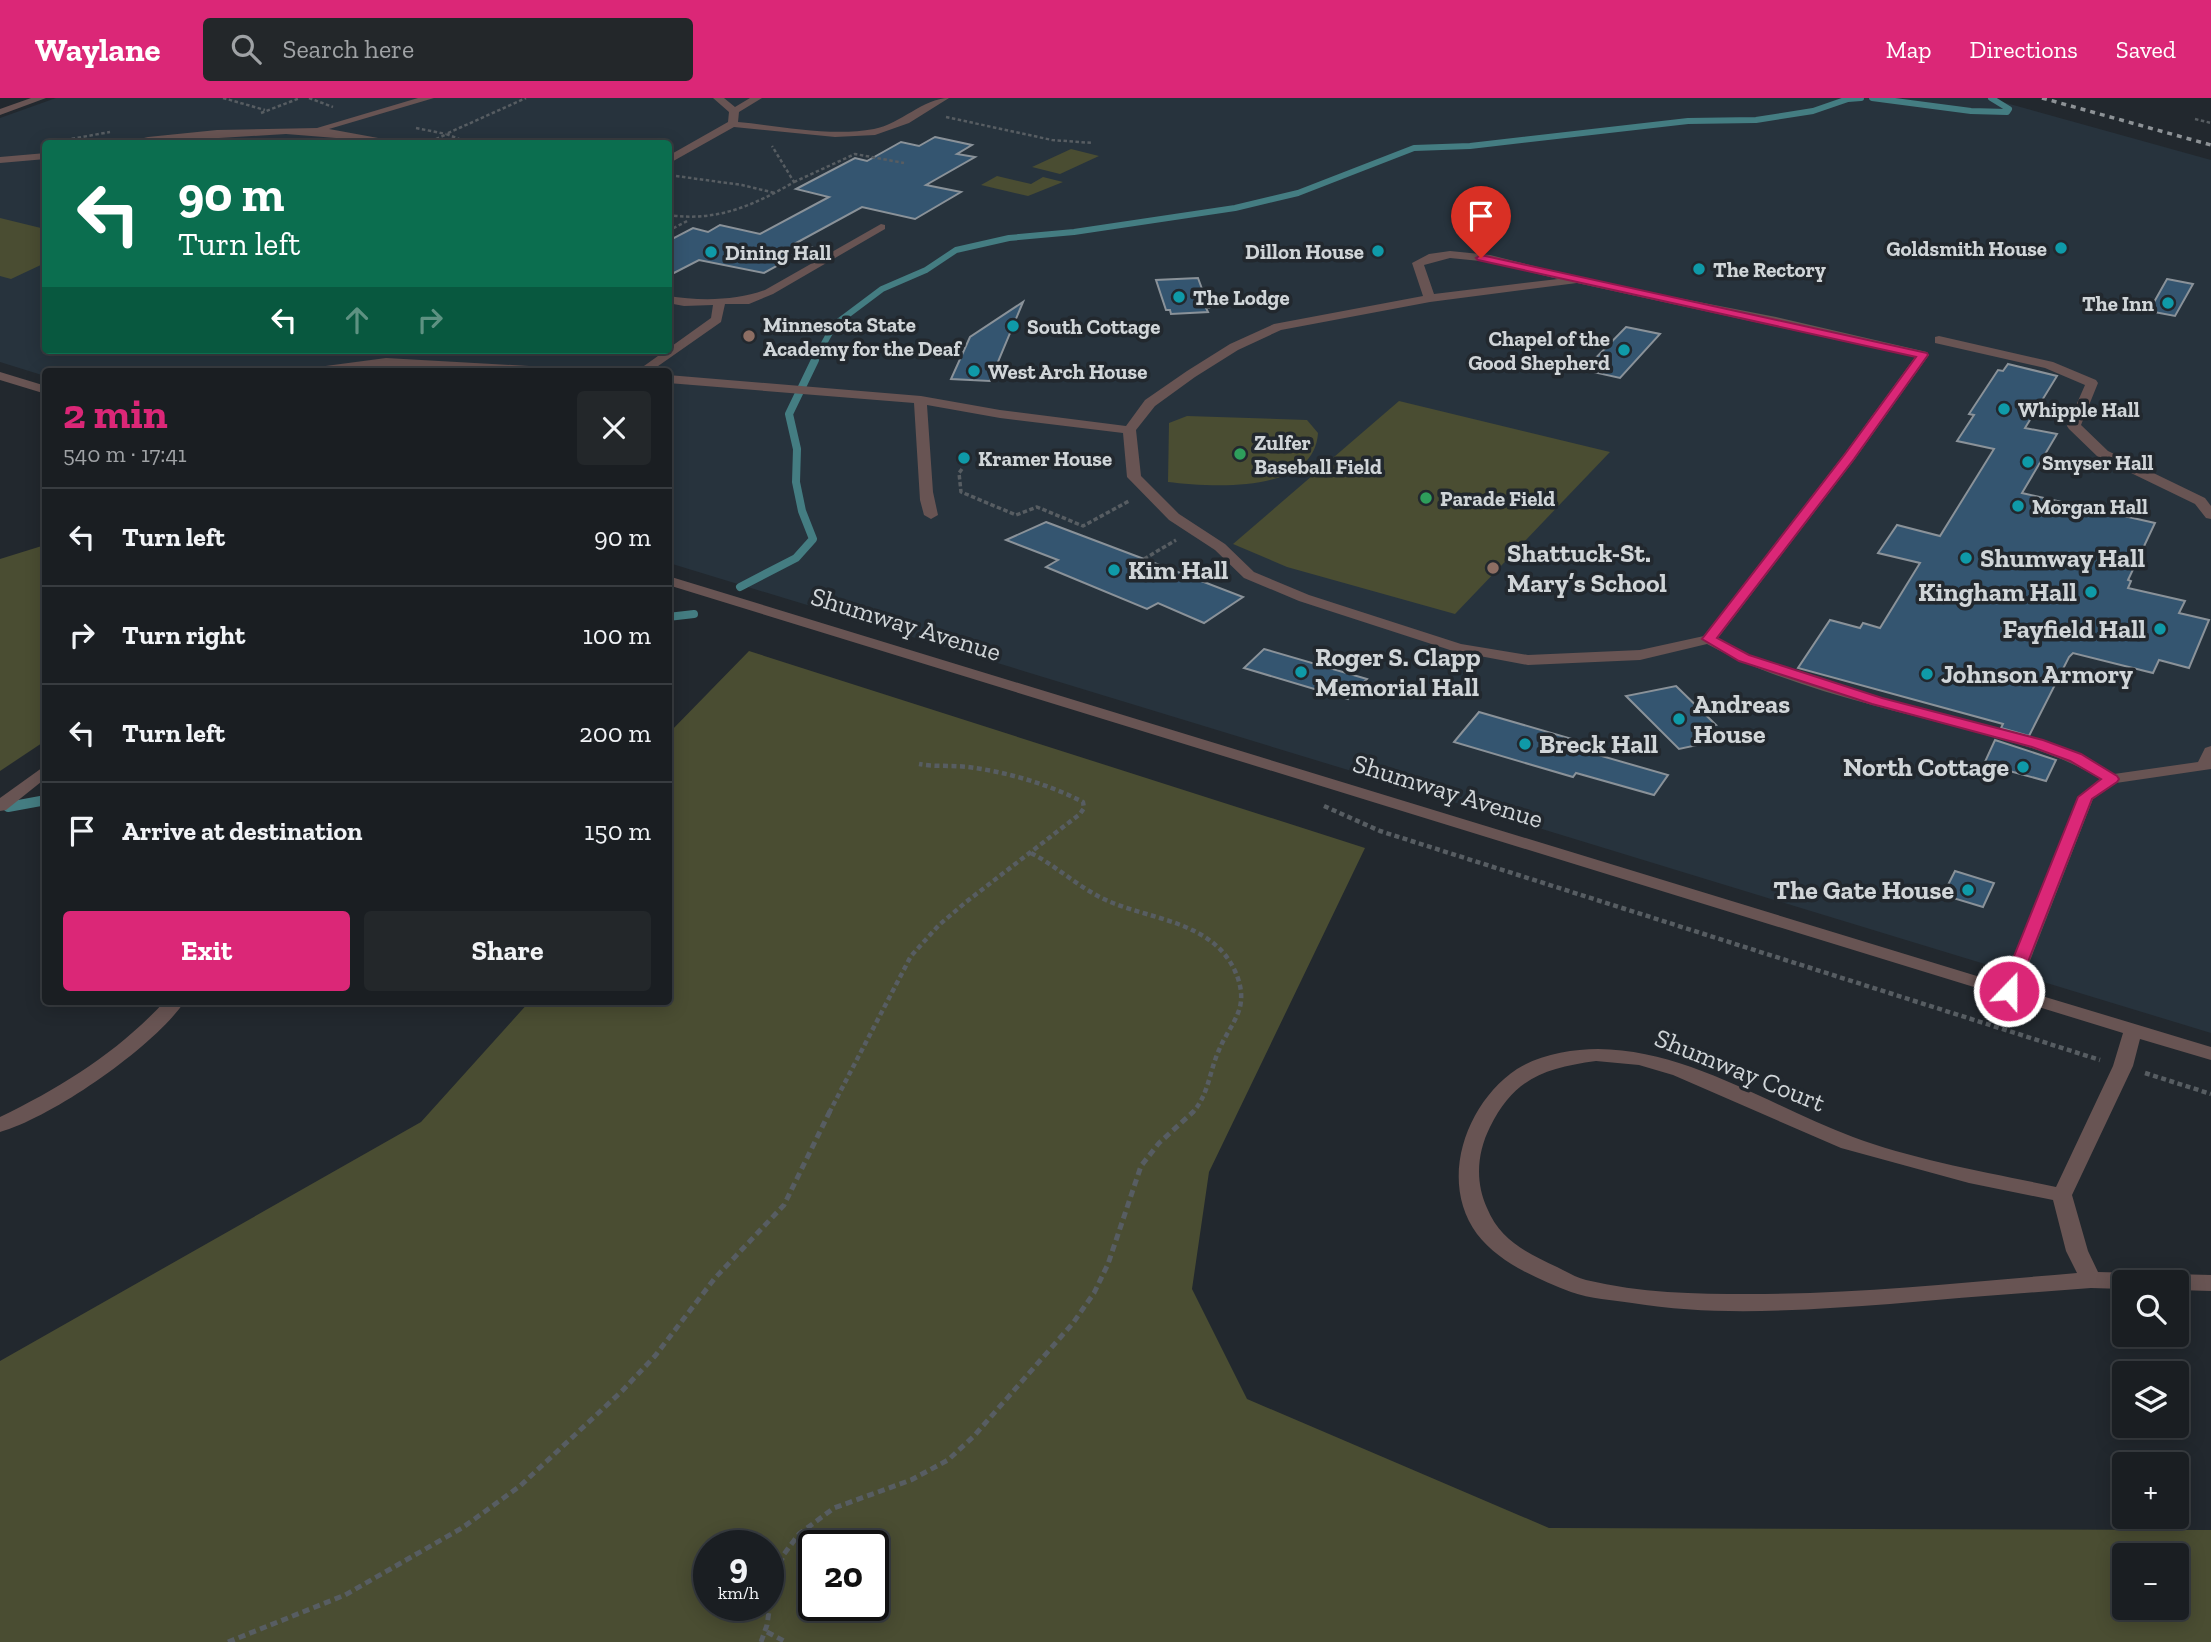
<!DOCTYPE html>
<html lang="en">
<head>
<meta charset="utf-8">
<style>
	body { margin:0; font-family:"Zilla Slab",serif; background:#23272a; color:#f1f3f6; height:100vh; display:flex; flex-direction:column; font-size:26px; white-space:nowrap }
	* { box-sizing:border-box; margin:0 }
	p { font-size:23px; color:#9fa2a5 }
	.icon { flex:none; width:38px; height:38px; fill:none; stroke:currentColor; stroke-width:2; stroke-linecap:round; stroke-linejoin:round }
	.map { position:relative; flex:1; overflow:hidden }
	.details { position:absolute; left:42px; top:270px; width:630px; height:637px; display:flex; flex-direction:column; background:#1a1e22; border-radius:7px; box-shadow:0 4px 18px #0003,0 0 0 2px #383c40 }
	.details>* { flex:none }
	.guide { position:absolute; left:42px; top:42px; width:630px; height:214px; border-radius:7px; box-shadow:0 4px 18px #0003,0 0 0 2px #383c40; background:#0b6e4f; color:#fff; overflow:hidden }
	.fabs { position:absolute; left:2112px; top:1172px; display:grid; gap:14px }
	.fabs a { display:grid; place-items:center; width:77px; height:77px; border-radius:7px; background:#1a1e22; box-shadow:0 4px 18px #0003,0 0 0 2px #383c40; font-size:35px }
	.speed { position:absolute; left:693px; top:1432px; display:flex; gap:14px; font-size:35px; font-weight:700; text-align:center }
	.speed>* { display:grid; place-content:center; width:91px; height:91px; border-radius:50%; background:#1a1e22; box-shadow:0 4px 18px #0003,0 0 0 2px #383c40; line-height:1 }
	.speed small { font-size:18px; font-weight:400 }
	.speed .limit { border:4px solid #111; border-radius:10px; background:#fff; color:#111 }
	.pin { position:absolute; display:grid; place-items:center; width:60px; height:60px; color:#fff; margin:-72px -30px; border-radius:50% 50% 50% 0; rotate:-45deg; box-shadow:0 0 7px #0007 }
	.pin .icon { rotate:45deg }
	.me { position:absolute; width:77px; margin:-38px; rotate:22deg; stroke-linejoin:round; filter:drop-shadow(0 0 5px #0008) }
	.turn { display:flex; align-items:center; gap:24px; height:147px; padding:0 21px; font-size:32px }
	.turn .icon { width:91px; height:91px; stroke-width:2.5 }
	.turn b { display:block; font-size:49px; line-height:60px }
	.lanes { display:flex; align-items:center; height:66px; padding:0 21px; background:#0003; justify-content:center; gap:35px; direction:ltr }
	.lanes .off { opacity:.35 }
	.round { display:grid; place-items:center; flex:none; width:74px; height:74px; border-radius:7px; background:#23272a }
	.overview { display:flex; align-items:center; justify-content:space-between; height:119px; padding:0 21px }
	h1 { font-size:42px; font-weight:700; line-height:52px; color:#db2777 }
	.primary-button { display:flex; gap:14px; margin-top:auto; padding:14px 21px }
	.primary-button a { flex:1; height:80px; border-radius:7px; background:#db2777; color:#fff; font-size:28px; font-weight:700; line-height:80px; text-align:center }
	.primary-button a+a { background:#23272a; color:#f1f3f6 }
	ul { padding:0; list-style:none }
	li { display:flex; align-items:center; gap:21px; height:98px; padding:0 21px; border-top:2px solid #383c40 }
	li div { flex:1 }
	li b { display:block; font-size:26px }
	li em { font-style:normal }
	header { display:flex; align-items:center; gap:42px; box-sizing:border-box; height:98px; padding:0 35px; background:#db2777; color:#fff }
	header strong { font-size:33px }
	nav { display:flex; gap:38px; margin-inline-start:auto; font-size:24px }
	.search { width:490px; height:63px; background:#23272a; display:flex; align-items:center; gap:18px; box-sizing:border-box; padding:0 24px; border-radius:7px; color:#9fa2a5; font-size:26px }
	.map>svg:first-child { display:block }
</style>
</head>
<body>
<header>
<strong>Waylane</strong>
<div class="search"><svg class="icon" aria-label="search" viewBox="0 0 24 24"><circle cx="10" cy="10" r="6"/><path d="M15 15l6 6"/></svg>Search here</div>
<nav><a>Map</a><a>Directions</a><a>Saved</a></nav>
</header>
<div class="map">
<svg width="2211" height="1544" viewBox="0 0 2211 1544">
	<rect width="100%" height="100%" fill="#22282e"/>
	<!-- built -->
	<path fill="#27333d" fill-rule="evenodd" d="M56,0H1988L2211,62V935L669,465L668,273H46L45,278L0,264V20ZM46,46H668V252H46Z"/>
	<!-- green -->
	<g fill="#4a4d32" fill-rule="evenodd">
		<polygon points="1071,51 1099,58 1060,76 1032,69"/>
		<polygon points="997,78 1031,86 1043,79 1063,84 1028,98 981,87"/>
		<polygon points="0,120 45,131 45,165 11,181 0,178"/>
		<polygon points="1399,303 1610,354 1455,516 1287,469 1233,446"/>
		<path d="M1187,318L1307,322L1318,335C1314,397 1211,389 1168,384L1169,325Z"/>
		<polygon points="45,447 45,643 0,673 0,461"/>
		<path d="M749,553L1365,750L1209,1074L1192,1191L1247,1301L1549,1430L2211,1432V1544H0V1263L421,1024L530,903H668L669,635ZM709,1447H768V1507H709ZM873,1447V1507H814V1447ZM2124,1458H2177V1510H2124Z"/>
	</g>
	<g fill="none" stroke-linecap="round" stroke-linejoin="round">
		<!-- stream-far2 -->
		<g stroke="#447d82" stroke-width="6">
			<polyline points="1872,0 1971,13 2007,14 2009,11 1991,0"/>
			<polyline points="814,264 834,227 882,191 926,172 956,152 1009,140 1074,134 1235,110 1298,95 1414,50 1470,48 1688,23 1756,22 1813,13 1848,1 1861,0"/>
		</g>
		<!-- stream-far1 -->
		<g stroke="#447d82" stroke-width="8">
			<polyline points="740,489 796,460 813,441 802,413 796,384 797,351 789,316 815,262"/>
			<polyline points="668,519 694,516"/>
		</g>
		<!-- stream -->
		<polyline stroke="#447d82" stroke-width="10" points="8,709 46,702"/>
	</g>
	<!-- building -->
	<g fill="#345570" stroke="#8a9299" stroke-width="2">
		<polygon points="935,39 972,47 957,56 975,59 926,87 961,94 915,121 862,109 796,145 811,149 764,175 699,162 668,178 668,143 693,130 708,134 720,127 760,136 829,99 796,91 855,60 867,63 901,44 919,48"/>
		<polygon points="1198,180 1209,210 1206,210 1208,214 1171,216 1170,212 1166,212 1156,182"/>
		<polygon points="2167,181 2193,186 2175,218 2149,213"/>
		<polygon points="1023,204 990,283 951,281 970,239"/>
		<polygon points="1626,229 1660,236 1620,280 1584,272"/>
		<polygon points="2008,266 2057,278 2025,330 2057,336 2022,395 2155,425 2128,482 2131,483 2128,490 2185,503 2179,515 2209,522 2189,570 2159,562 2153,575 2073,555 2069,559 2029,638 2001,630 2003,626 1798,570 1830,522 1860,530 1863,525 1880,530 1920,465 1878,455 1897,427 1940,438 1994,351 1957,343 1974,317 1969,316 1998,272 2003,273"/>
		<polygon points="1046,424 1144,461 1243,499 1204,525 1158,505 1147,511 1046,469 1058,462 1006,442"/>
		<polygon points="1264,551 1367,581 1348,601 1244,570"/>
		<polygon points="1676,588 1716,627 1707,629 1721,642 1679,651 1626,598"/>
		<polygon points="1479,614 1596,648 1591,655 1668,677 1654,697 1576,675 1573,679 1454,644"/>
		<polygon points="1995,642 2056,662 2046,683 1984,666"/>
		<polygon points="1955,773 1994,785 1983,809 1943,797"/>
	</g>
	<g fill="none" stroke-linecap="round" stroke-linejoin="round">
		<!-- path-far3 -->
		<g stroke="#575d62" stroke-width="2.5" stroke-dasharray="3.5 2.5" stroke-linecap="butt">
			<polyline points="223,0 265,12"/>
			<polyline points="309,0 333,9"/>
			<polyline points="261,15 300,0"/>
			<polyline points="946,19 1052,42 1093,45"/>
			<polyline points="2195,21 2211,25"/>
			<polyline points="416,30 446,36"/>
			<polyline points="54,44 110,34"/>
			<polyline points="425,46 445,37"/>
			<polyline points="472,46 446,36 526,0"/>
			<polyline points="676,78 742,87 775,95"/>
			<polyline points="794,84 855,56 904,65"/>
			<path d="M668,117C716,124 753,108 794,84L772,48"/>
			<polyline points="668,133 689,122"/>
		</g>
		<!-- path-far2 -->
		<g stroke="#575d62" stroke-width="3.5" stroke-dasharray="4.5 2.5" stroke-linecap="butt">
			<polyline points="962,371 959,375 961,394 1016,417 1037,409 1083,428 1129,403"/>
			<polyline points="1144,461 1176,442"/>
		</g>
		<!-- path-far1 -->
		<g stroke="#575d62" stroke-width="4.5" stroke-dasharray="5 3.5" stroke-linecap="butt">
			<polyline points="1324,708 1380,733 2100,962"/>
			<path d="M1031,755C1060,770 1082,793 1113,805C1155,822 1213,825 1235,873C1240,884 1243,896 1240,909C1236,924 1225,937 1219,952C1209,974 1209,997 1192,1015"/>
			<polyline points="2145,975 2211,996"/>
			<path d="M829,1015L911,858L939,827L966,804L1080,716L1084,710L1083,704C1048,686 1007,674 968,669C952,667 935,669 919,666"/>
		</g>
		<!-- path -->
		<g stroke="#575d62" stroke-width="5" stroke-dasharray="7 4.5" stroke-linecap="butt">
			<polyline points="767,1534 786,1544"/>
			<polyline points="228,1544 345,1497 462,1430 520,1388 622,1293 655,1258 715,1180 784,1107 830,1013"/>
			<polyline points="761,1544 767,1527 774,1480 784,1456 799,1436 834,1410 911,1382 948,1362 974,1338 1073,1225 1094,1195 1108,1166 1141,1068 1159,1045 1194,1013"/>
		</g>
		<!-- minor -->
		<g fill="#685453" fill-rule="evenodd">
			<polygon points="31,0 46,0 0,17 0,11"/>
			<polygon points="418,0 434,0 329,31 411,46 286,36 120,46 148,39 217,32 317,30"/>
			<path d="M713,0H724L735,9L750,0H762L739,14L738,24C783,28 830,39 874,31C901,26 923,0 949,0L909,25L875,37L835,39L734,29L668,66V58L728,24L729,14Z"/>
			<polygon points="46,55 46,61 0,65 0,59"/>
			<path d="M881,126L885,127V131L773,196L749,206H725L721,224L651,273H637L711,220L713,207L684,208L668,205V198C699,203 736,203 765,192Z"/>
			<path d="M1450,153L1490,157L1569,177L1571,179L1776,219L1927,254L1929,257L1855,361L1718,540L1749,557L1883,600L2082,656L2114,676L2198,664L2205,650L2211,648V671L2116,685L2093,701L2019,891L2211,949V962L2140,941L2133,968L2072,1097L2088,1153L2098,1174L2211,1177V1193L2177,1192V1185H2124V1191L2091,1190C2024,1195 1957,1200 1890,1206C1805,1212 1717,1219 1632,1205C1613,1202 1590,1201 1571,1194C1538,1181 1499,1165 1477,1136C1438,1083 1466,1005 1517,971C1539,957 1572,951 1598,951C1689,952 1770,1008 1853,1039C1914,1062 1991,1075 2056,1089L2113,968L2123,935L668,487V478L2003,886L2078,699L2100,681C2055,653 2011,644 1960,630C1878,608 1781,587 1707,546L1640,562L1528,567L1453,553L1299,503L1244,480L1215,452L1169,422L1127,379L1123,335L1000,320L927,307L933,394L938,417L931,421L924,417L920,402L914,305L668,285V277L921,298L1000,312L1126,328L1145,302L1187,273L1230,246L1274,226L1423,198L1412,165L1429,156ZM1450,160L1490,164L1558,181L1434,196L1424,167ZM1577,185L1915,259L1845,355L1704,538L1640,552L1528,557L1461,546L1309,497L1254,474L1225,446L1179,416L1141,378L1136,332L1155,308L1195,279L1238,252L1281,232L1430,204ZM1596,963L1639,967L1673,977L1841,1050L1969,1085L2053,1102L2066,1153L2077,1175C1968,1184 1859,1196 1749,1196C1695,1196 1640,1195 1586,1182C1577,1180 1567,1174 1557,1169C1527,1155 1500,1142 1487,1110C1475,1084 1477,1055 1490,1029C1514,980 1545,970 1596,963Z"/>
			<polygon points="1939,238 2053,264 2096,282 2098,285 2081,327 2108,353 2205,400 2211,408 2211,421 2206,420 2195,406 2098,359 2069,331 2067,328 2085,287 2045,270 1935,245 1935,239"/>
			<polygon points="386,260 546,269 552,273 479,273 386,268 346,273 312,273 318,269"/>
			<polygon points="0,274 46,288 46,296 0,282"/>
			<polygon points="46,667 46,680 6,712 0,713 0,700"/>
			<path d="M165,903H185C155,948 53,1019 0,1034V1019C62,989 118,954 165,903Z"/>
		</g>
		<!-- rail -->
		<polyline stroke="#8d9296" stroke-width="3.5" stroke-dasharray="5 5" stroke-linecap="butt" points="2042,0 2211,47"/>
	</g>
	<!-- route -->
	<polygon fill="#db2777" stroke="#8e194d" stroke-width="2" points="1481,157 1927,255 1928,257 1854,361 1717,540 1749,557 1882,600 2043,642 2081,656 2117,678 2119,681 2117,684 2092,701 2015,897 2009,899 2000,893 2078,699 2101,681 2070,663 2032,649 1872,606 1739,563 1702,541 1845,356 1916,259 1478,162 1476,160"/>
	<!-- markers -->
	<g fill="#0f9aa8" stroke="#22282e" stroke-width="2.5">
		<circle cx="2061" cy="150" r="7"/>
		<circle cx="1378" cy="153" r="7"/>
		<circle cx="711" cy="154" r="7"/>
		<circle cx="1699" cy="171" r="7"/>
		<circle cx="1179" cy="199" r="7"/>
		<circle cx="2168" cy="205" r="7"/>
		<circle cx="1013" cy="228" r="7"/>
		<circle cx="1624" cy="252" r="7"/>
		<circle cx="974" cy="273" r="7"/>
		<circle cx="2004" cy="311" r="7"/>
		<circle cx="964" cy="360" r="7"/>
		<circle cx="2028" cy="364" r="7"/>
		<circle cx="2018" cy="408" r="7"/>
		<circle cx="1966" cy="460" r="7"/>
		<circle cx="1114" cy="472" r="7"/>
		<circle cx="2091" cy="494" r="7"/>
		<circle cx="2160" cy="531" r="7"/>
		<circle cx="1301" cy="574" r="7"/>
		<circle cx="1927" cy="576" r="7"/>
		<circle cx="1679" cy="621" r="7"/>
		<circle cx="1525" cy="646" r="7"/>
		<circle cx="2023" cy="669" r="7"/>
		<circle cx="1968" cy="792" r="7"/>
	</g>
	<g fill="#8d6e63" stroke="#22282e" stroke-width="2.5">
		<circle cx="749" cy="238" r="7"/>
		<circle cx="1493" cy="470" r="7"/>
	</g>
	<g fill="#2e9e5b" stroke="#22282e" stroke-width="2.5">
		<circle cx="1240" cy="356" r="7"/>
		<circle cx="1426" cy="400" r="7"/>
	</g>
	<g text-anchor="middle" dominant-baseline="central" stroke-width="7" stroke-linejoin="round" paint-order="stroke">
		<!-- far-poi labels -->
		<g font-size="21" font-weight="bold" fill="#d0d5d8" stroke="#22282e" text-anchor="start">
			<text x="2047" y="150" text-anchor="end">Goldsmith House</text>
			<text x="1364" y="153" text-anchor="end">Dillon House</text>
			<text x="725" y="154">Dining Hall</text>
			<text x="1713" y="171">The Rectory</text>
			<text x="1193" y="199">The Lodge</text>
			<text x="2154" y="205" text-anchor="end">The Inn</text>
			<text x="763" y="226">Minnesota State<tspan x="763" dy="24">Academy for the Deaf</tspan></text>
			<text x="1027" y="228">South Cottage</text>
			<text x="1610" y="240" text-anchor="end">Chapel of the<tspan x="1610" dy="24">Good Shepherd</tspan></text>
			<text x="988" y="273">West Arch House</text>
			<text x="2018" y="311">Whipple Hall</text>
			<text x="1254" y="344">Zulfer<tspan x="1254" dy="24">Baseball Field</tspan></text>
			<text x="978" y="360">Kramer House</text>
			<text x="2042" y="364">Smyser Hall</text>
			<text x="1440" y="400">Parade Field</text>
			<text x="2032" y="408">Morgan Hall</text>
		</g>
		<!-- poi labels -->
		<g font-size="26" font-weight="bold" fill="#d0d5d8" stroke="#22282e" text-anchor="start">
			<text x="1507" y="455">Shattuck-St.<tspan x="1507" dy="30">Mary’s School</tspan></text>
			<text x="1980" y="460">Shumway Hall</text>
			<text x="1128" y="472">Kim Hall</text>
			<text x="2077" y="494" text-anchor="end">Kingham Hall</text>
			<text x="2146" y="531" text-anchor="end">Fayfield Hall</text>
			<text x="1315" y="559">Roger S. Clapp<tspan x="1315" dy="30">Memorial Hall</tspan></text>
			<text x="1941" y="576">Johnson Armory</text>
			<text x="1693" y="606">Andreas<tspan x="1693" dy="30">House</tspan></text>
			<text x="1539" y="646">Breck Hall</text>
			<text x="2009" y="669" text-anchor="end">North Cottage</text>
			<text x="1954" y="792" text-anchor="end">The Gate House</text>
		</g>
		<!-- street labels -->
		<g font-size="26" fill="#d0d5d8" stroke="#22282e">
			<text transform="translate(906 526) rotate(17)">Shumway Avenue</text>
			<text transform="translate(1448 693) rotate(17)">Shumway Avenue</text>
			<text transform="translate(1740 972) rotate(22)">Shumway Court</text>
		</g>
	</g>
</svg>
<div class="fabs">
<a><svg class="icon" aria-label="search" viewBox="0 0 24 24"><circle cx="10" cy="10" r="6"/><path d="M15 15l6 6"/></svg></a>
<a><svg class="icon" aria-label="layers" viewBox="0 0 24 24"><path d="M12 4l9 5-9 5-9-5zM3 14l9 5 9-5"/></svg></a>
<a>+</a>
<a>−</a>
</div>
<div class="speed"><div>9<small>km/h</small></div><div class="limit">20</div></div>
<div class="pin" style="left:1481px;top:160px;background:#d93025"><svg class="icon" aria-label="arrive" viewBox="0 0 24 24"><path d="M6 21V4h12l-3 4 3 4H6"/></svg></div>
<svg class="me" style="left:2009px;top:893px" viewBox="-20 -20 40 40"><circle r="17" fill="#db2777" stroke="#fff" stroke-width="3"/><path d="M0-11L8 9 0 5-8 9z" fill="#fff"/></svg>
<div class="guide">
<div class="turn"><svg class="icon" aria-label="left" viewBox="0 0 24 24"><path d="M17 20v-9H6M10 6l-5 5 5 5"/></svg><div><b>90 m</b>Turn left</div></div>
<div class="lanes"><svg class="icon" aria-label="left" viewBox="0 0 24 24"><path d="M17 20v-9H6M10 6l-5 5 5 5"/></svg><svg class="icon off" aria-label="ahead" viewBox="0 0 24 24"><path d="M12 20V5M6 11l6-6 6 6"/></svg><svg class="icon off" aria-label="right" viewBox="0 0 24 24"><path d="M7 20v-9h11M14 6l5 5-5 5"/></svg></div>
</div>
<section class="details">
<div class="overview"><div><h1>2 min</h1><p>540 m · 17:41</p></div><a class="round"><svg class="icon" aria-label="close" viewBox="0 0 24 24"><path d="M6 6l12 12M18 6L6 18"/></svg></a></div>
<ul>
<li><svg class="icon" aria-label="left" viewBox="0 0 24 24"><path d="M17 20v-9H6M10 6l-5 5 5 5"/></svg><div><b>Turn left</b></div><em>90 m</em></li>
<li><svg class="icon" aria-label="right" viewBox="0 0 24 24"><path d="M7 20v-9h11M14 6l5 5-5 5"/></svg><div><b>Turn right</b></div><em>100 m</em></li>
<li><svg class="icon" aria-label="left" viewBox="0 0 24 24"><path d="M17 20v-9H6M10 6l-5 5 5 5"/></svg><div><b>Turn left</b></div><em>200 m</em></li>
<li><svg class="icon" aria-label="arrive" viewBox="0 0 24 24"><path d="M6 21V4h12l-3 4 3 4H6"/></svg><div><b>Arrive at destination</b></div><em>150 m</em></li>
</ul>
<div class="primary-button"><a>Exit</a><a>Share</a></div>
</section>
</div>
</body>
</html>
